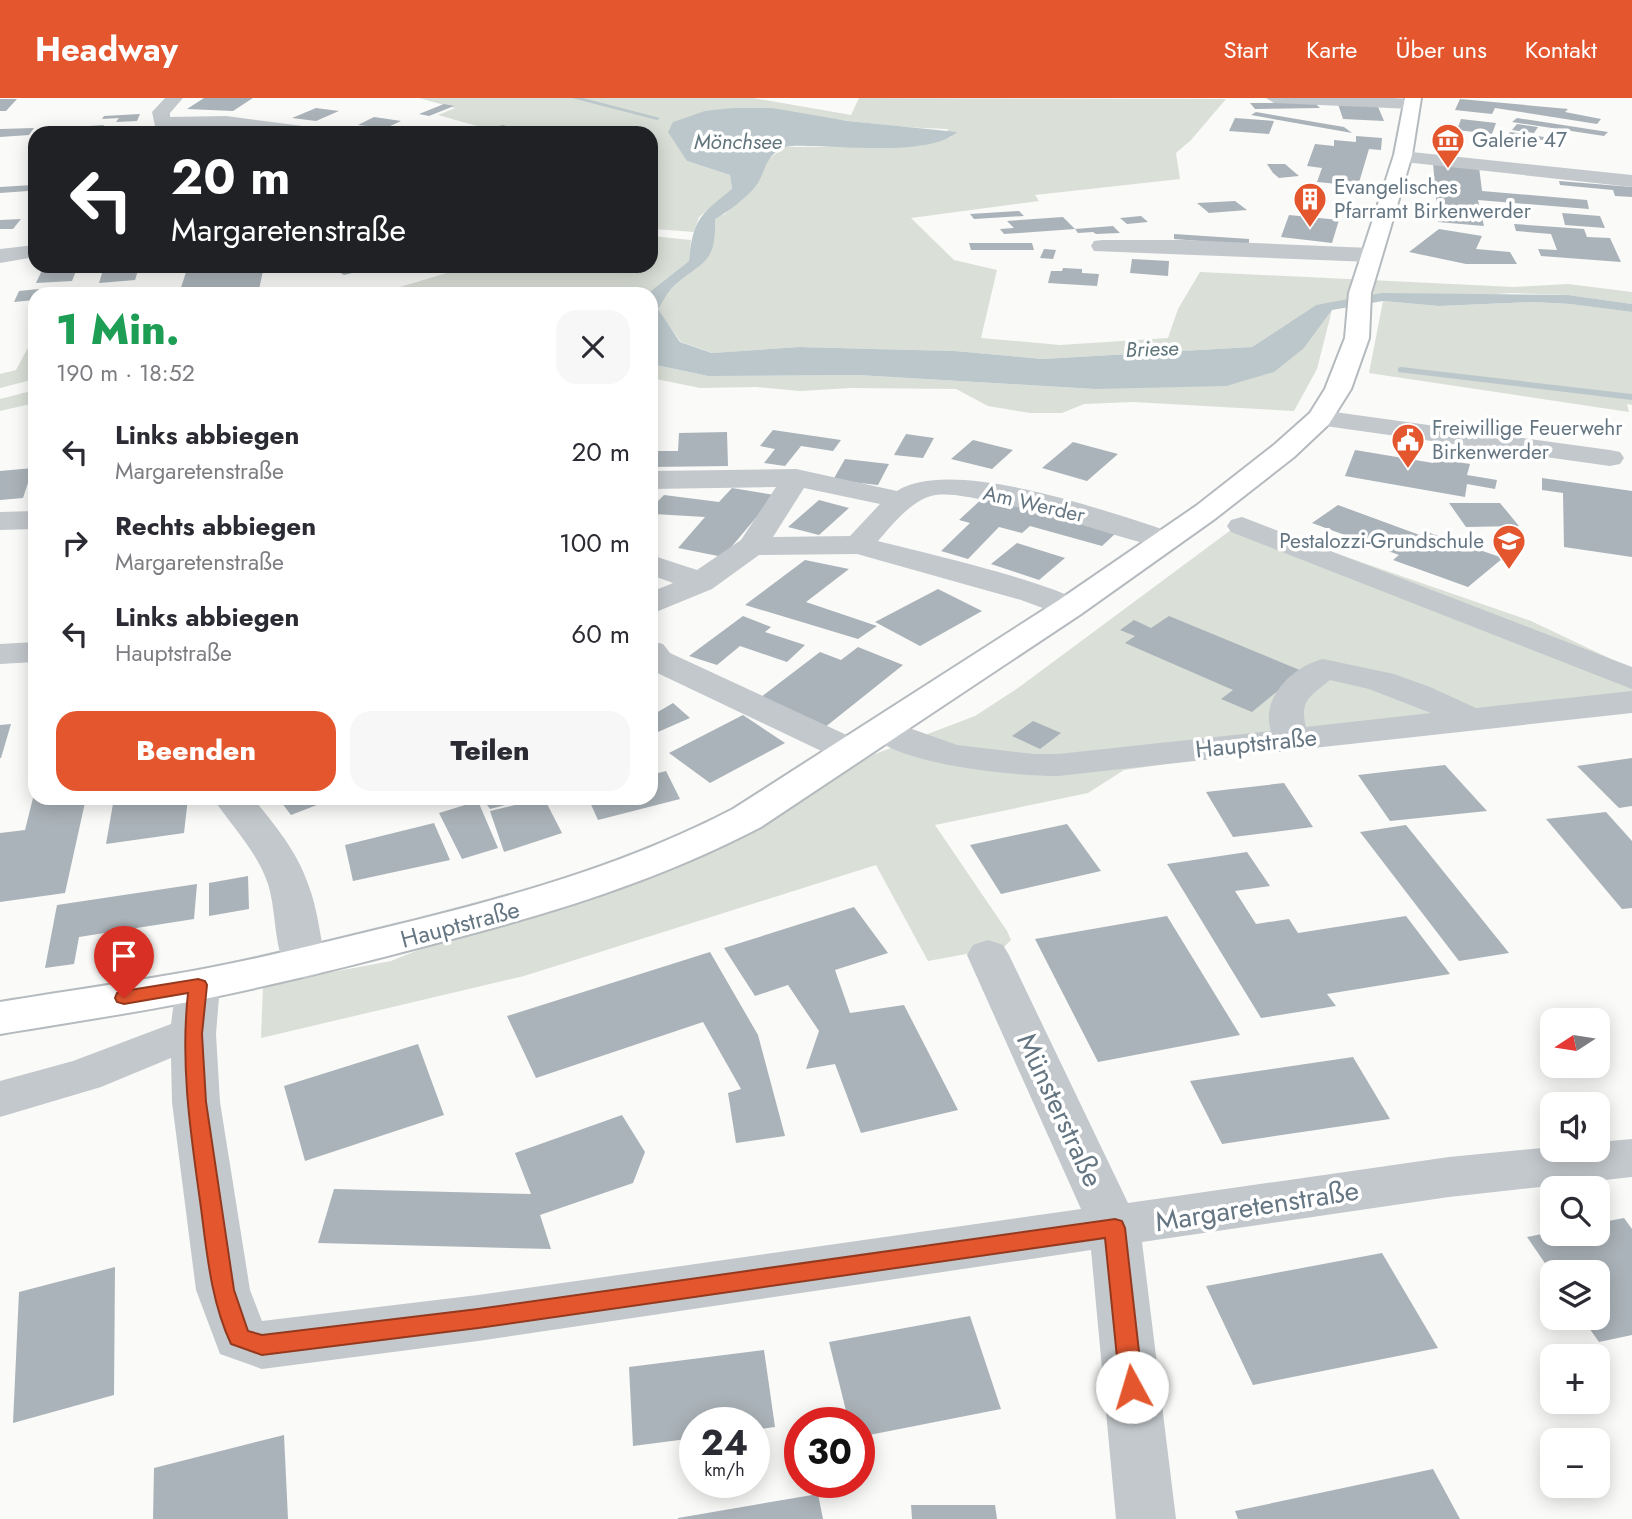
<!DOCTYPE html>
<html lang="de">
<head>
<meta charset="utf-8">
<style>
	body { margin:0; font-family:Jost,sans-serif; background:#f7f7f7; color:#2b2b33; height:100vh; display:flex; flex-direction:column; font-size:26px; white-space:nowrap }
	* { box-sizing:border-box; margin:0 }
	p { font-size:23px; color:#7c7c81 }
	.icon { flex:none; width:38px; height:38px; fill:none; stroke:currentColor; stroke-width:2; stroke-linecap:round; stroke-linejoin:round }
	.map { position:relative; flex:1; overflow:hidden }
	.side { position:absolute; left:28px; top:189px; width:630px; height:518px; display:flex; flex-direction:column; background:#fff; border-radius:21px; box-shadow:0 4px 18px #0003 }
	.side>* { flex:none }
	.top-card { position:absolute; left:28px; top:28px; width:630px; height:147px; border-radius:21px; box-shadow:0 4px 18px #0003; background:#202124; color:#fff; overflow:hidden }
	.needle { width:46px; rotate:258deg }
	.fabs { position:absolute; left:1540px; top:910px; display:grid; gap:14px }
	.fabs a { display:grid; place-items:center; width:70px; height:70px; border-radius:14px; background:#fff; box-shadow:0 4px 18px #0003; font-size:35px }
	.speed { position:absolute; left:679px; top:1309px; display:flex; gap:14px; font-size:35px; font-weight:700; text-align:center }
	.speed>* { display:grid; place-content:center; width:91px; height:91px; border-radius:50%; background:#fff; box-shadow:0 4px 18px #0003; line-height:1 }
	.speed small { font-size:18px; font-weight:400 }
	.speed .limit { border:10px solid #d22; background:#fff; color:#111 }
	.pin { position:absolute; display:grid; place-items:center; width:60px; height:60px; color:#fff; margin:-72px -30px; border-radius:50% 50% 50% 0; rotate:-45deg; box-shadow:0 0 7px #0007 }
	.pin .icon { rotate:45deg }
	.me { position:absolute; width:77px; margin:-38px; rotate:354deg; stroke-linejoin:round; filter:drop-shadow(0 0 5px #0008) }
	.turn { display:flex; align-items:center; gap:24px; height:147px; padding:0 28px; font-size:32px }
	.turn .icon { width:91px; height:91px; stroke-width:2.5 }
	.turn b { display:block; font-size:49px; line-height:60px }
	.round { display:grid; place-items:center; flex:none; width:74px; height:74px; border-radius:21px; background:#f7f7f7 }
	.overview { display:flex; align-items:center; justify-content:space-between; height:119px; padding:0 28px }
	h1 { font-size:42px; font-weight:800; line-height:52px; color:#1e9e55 }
	.cta { display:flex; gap:14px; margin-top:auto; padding:14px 28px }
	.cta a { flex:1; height:80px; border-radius:21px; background:#e4572e; color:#fff; font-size:28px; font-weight:800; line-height:80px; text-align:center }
	.cta a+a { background:#f7f7f7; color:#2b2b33 }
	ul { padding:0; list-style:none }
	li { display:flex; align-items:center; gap:21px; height:91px; padding:0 28px }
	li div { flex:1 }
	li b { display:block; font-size:26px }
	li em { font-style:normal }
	header { display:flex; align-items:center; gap:42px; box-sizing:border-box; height:98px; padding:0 35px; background:#e4572e; color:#fff }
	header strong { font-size:33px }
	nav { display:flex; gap:38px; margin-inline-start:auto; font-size:24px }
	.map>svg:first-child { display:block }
</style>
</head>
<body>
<header>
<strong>Headway</strong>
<nav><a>Start</a><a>Karte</a><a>Über uns</a><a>Kontakt</a></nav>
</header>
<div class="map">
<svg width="1632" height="1421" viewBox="0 0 1632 1421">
	<rect width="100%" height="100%" fill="#fafaf8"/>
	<!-- green -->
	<g fill="#dadfd7">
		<path d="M419,0H753L851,17L859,0L1226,1L1191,42L1176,55L1180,81L1035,97L1039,103L911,120L954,162L997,172L981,240L1060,247L1168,240L1178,211L1200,174L1514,189L1568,186L1632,194V206L1568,197L1512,195L1316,207L1252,249L1042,261L955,253L873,251L799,249L713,255L681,244L657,211C662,204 667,194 674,188C701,163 716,165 714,121L725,116L755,88L764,65L784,49L919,48L952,39L947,31C914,30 882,27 850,23C780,14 743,0 674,24L687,63L730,77L732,92L699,119L694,134L655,131L651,134V35H502L438,17L455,10Z"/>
		<polygon points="651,138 691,142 689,163 647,196 388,196 400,189 470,168 651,168"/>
		<polygon points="1383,203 1439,208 1533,204 1570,206 1632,214 1632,307 1627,306 1629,314 1369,275"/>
		<polygon points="1332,212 1317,271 1294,313 1133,304 1084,306 1062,315 1030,315 988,308 956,291 851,290 800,293 756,289 700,290 651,280 651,266 708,278 858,277 1094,291 1304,250"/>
		<polygon points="35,243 35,281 0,290 0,276 16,272 31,244"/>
		<polygon points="35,292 35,305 0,313 0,301"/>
		<polygon points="1243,423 1531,523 1632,571 1632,601 1124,672 1088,695 935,727 1007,833 1011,842 1004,849 928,863 876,767 524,878 261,940 263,887 391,863 471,831 705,748 875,656 975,618 1018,590"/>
	</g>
	<!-- water -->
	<path fill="#bbc7cb" d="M733,10H772L848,23L957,34C932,58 844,48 809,48C802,48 790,47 783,50C766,58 766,70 759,83C753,95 727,115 715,121C716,167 703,162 674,188C667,194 663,204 658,211L680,244L712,255L799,249L873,251L955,253L1042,261L1252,249L1316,207L1382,195L1568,197L1632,206V214L1570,206L1533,204L1439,208L1383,203L1332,212L1304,250L1274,274L1226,288L1094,291L858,277L708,278L651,266V196H647L689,163C693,121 700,117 732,91L730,77L687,63L668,34L673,24L705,13Z"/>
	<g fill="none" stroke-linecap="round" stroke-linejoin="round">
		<!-- stream -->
		<g fill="#bbc7cb" fill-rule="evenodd">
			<polygon points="572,0 583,0 660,20 657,22"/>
			<polygon points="1401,269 1632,296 1632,302 1398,274 1398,270"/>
		</g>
	</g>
	<!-- building -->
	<g fill="#aab3b9">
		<polygon points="204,0 253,0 233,13 187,11"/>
		<polygon points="0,1 17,1 6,13 0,13"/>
		<polygon points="1460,1 1568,11 1565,14 1601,21 1597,26 1495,10 1492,16 1455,12"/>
		<polygon points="1337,3 1376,4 1384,23 1343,21"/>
		<polygon points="1250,5 1315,5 1320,10 1255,11"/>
		<polygon points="444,6 454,8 429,18 419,16"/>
		<polygon points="316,10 339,13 316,23 292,20"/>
		<polygon points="1256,14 1344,29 1352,35 1251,17"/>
		<polygon points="140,16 137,23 116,24 119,20 102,21 104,18"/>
		<polygon points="374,19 401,23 386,30 358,27"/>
		<polygon points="1235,20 1274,23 1269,36 1229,33"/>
		<polygon points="1517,20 1608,34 1604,38 1512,24"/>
		<polygon points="1461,21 1496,25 1492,36 1457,32"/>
		<polygon points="1517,26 1538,29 1534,35 1512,32"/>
		<polygon points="104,27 101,32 64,35 64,33 86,32 89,28"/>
		<polygon points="503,27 512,30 490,35 482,32"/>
		<polygon points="34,30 29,37 0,39 0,31"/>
		<polygon points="1510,34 1544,39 1543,42 1508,37"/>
		<polygon points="1356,38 1382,40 1381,52 1369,51 1358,88 1317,84 1322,70 1307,68 1315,46 1334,48 1334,42 1356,44"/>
		<polygon points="1433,65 1479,69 1482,93 1587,102 1589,111 1478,102 1484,128 1438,124"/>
		<polygon points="1267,66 1285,66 1299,78 1279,80 1273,75"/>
		<polygon points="1559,83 1632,89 1632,99 1615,98 1613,92 1560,87"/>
		<polygon points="32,87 28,93 0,95 0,89"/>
		<polygon points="1235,103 1247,112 1209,115 1197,105"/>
		<polygon points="1019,113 1024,118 974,121 970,116"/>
		<polygon points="1562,115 1600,118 1605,130 1565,127"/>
		<polygon points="1289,117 1339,122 1332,145 1281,139"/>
		<polygon points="1141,118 1148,124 1127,126 1120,120"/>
		<polygon points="1063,119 1075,131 1004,136 1000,131 1014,130 1007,123"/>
		<polygon points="21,121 13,131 0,131 0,122"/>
		<polygon points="1514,126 1584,131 1587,139 1610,140 1621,164 1541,158 1538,151 1557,152 1551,136 1516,133"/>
		<polygon points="1113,128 1120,135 1096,136 1093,134 1078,135 1075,131"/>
		<polygon points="1439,131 1482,138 1476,151 1510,154 1517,166 1466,166 1409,154"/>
		<polygon points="1174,136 1249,141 1249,147 1174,141"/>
		<polygon points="969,145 1032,145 1034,152 971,152"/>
		<polygon points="1044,151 1056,152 1053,161 1040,160"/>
		<polygon points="1132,161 1169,163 1168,178 1130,175"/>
		<polygon points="78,168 72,183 36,185 43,170"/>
		<polygon points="227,168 264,168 258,196 179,196 187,171"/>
		<polygon points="328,168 376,168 376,169 344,177"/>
		<polygon points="139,169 135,182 99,185 103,172"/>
		<polygon points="1063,170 1082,171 1082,175 1099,176 1097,188 1048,185 1051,173 1062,173"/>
		<polygon points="39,191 34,202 14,204 19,193"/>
		<polygon points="773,332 841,342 833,353 801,348 785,368 764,365 775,351 760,348"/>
		<polygon points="727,334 728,368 651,369 651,353 678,353 679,335"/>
		<polygon points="906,336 934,340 923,360 894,357"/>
		<polygon points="973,342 1013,352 992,371 951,361"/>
		<polygon points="1073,344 1118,356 1087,383 1042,370"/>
		<polygon points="1355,352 1433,365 1434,360 1470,366 1467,377 1497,382 1495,391 1467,386 1465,399 1345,378"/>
		<polygon points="845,361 889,366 878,387 833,382"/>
		<polygon points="33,370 23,400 0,402 0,373"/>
		<polygon points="1542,380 1632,393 1632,459 1564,449 1563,395 1542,392"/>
		<polygon points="732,390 775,397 723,459 678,450 705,419 654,416 651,423 651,410 664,397 719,404"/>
		<polygon points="985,398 1117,434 1102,448 1030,428 1022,435 999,429 968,461 941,453 970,425 959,422"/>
		<polygon points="819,402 849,410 819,437 788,429"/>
		<polygon points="1449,405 1500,405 1519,428 1466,429"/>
		<polygon points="1338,407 1425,439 1430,435 1503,460 1468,489 1393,462 1399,457 1312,425"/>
		<polygon points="1017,445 1065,460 1039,482 991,466"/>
		<polygon points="805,462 849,471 806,504 877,528 858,541 745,507"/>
		<polygon points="938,491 982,513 920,548 875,524"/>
		<polygon points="743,518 771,529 765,534 805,547 787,564 740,548 717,567 689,558"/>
		<polygon points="1169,518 1302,573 1252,614 1221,601 1233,592 1125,545 1135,538 1120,532 1134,522 1151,530"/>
		<polygon points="858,549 903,567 824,630 757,602 820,554 841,562"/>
		<polygon points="673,605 690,620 651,637 651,618"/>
		<polygon points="743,617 785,645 710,685 669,655"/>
		<polygon points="1033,623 1061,635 1040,651 1012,638"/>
		<polygon points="11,626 1,660 0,660 0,627"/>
		<polygon points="1632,660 1632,708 1619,710 1577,668"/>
		<polygon points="1445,667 1487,713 1390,723 1358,677"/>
		<polygon points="666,673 680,701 598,722 588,700 651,700 651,677"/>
		<polygon points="1284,685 1313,729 1233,739 1206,694"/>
		<polygon points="33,700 86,700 65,795 0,804 0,735 25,732"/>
		<polygon points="114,700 188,700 184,735 106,746"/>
		<polygon points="278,700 335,700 291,717"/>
		<polygon points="482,700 528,700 529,701 490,711"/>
		<polygon points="544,700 562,735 504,754 490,713"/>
		<polygon points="478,703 498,750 462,761 439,715"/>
		<polygon points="1606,714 1632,743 1632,810 1622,811 1546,721"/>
		<polygon points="434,725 450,762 353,783 345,747"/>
		<polygon points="1067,726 1101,773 1001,796 970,747"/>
		<polygon points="1406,727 1509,855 1459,863 1360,734"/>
		<polygon points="1247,754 1270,788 1235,793 1256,826 1289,821 1298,835 1406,818 1450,876 1327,896 1336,908 1261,920 1167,766"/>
		<polygon points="248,778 249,811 209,818 209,785"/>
		<polygon points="197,786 194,821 79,839 74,866 45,870 57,807"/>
		<polygon points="854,809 888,855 835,872 850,915 904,907 958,1012 861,1035 835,966 806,971 819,933 788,887 755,898 724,850"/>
		<polygon points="1167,818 1240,937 1098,964 1035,841"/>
		<polygon points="710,854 758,937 785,1038 736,1045 728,995 741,991 703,924 536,980 507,918"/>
		<polygon points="418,946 444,1017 305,1063 284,988"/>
		<polygon points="1353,959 1390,1021 1222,1046 1190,983"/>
		<polygon points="622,1017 645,1054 633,1085 540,1117 551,1151 318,1145 334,1091 531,1096 515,1055"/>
		<polygon points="1624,1120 1632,1131 1632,1237 1599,1244 1582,1220 1598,1220 1598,1174 1551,1174 1527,1139 1552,1134 1598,1136 1598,1125"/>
		<polygon points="1382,1155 1438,1250 1253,1287 1206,1188"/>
		<polygon points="115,1169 114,1297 13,1325 19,1194"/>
		<polygon points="970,1218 1001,1311 859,1339 859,1325 849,1325 829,1244"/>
		<polygon points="764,1252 775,1329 754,1332 754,1325 695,1325 695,1340 633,1348 629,1269"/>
		<polygon points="284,1337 288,1421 153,1421 154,1370"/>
		<polygon points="1433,1371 1460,1421 1238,1421 1235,1413"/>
		<polygon points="818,1396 823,1421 678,1421 678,1420"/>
		<polygon points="911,1407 995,1407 997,1421 912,1421"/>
	</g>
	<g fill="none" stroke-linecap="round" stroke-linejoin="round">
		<defs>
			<path id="major" d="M1405,0H1421L1412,57L1371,195L1369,240L1351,291L1329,326L1294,359L1216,420L1081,516L761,729C658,783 549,816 437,845C358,866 279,886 199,902C133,915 66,925 0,936V904C66,893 132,884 198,872C273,858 346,839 420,821C528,794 633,763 733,711L1059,502L1196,408L1274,347L1310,315L1325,291L1345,240L1349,195L1394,57Z"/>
		</defs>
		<!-- major casing -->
		<use href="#major" stroke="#b5babe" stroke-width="4"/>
		<!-- minor -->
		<g fill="#c3c8cc" fill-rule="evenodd">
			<polygon points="165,0 183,0 170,15 170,19 226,18 318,30 327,35 277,35 226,28 155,28 152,14"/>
			<polygon points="1266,0 1392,0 1412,1 1421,6 1412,11 1274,5"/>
			<polygon points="1402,53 1632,77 1632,89 1395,63 1393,59"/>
			<polygon points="1102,142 1185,142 1370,150 1378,152 1381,157 1378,162 1370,164 1094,153 1091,148 1094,143"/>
			<polygon points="35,147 35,159 0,165 0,151"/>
			<polygon points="1320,312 1610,352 1620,354 1624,360 1620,366 1610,368 1311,326 1307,320 1311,314"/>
			<path d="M796,371L897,393C953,357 1115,416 1177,436L1181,442L1177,448L1166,451C1105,436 1046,413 984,402C968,399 947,394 931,398C910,404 892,427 878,443C912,452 1072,488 1086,509L1081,516L1070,519L1059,516L1021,502L857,456L759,457L712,491L651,516V494L673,485L651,477V457L697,472L741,442L776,389L651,391V373ZM804,390L880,406L850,438L773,439Z"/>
			<polygon points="35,413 35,431 0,432 0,414"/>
			<polygon points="1242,419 1632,569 1632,591 1231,434 1227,428 1231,422"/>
			<polygon points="651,543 663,546 670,555 864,645 869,653 864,661 851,664 838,661 651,572"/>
			<polygon points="35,544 35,564 0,566 0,546"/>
			<path d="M1323,561L1394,576L1430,589L1476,610L1632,593V615L1058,678C1016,678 890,667 866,632L871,624L884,621L957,647L1034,656H1058L1271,633C1260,600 1293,568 1323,561ZM1330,582L1369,591L1431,615L1306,629C1299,602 1311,598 1330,582Z"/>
			<path d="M213,700H253C274,726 297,753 308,786C318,811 320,839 326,865L319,876L304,880L289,876C273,850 277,815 268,786C257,753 232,729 213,700Z"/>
			<polygon points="988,842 1003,847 1009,857 1128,1105 1449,1059 1552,1049 1552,1052 1598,1052 1598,1044 1632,1041 1632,1079 1449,1099 1142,1144 1176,1421 1116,1421 1091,1152 478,1243 262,1271 220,1256 196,1192 172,1004 171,960 101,989 0,1019 0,983 73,963 171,926 176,887 182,876 198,872 214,876 220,887 216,936 220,1004 250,1192 262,1223 478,1197 1081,1111 967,857 973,847"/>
		</g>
		<!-- major -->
		<use href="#major" fill="#fff" fill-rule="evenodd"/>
	</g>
	<!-- route -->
	<path fill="#e4572e" stroke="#94391e" stroke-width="2" d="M198,881L205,883L207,887L202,936L206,1004L234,1192L248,1233L262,1237L478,1211L1115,1121L1122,1123L1125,1130L1143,1289L1140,1296L1132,1299L1124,1296L1120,1289L1105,1140L478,1230L262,1257L231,1246C211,1203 207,1156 201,1110C191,1038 180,968 188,895L124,906L117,904L115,900L117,895L124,893Z"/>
	<!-- icons -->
	<defs>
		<symbol id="museum-pin" viewBox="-11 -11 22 30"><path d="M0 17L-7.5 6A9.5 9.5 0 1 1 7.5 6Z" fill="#e4572e" stroke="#fff"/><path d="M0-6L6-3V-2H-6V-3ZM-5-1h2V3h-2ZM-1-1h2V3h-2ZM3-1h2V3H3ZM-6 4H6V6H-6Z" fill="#fff"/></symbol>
		<symbol id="building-pin" viewBox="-11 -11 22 30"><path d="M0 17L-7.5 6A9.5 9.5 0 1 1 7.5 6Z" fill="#e4572e" stroke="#fff"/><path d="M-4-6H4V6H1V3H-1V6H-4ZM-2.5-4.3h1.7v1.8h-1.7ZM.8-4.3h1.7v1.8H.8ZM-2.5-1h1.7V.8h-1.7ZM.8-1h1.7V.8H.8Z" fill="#fff"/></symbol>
		<symbol id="civic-pin" viewBox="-11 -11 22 30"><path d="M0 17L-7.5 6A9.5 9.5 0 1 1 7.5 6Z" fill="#e4572e" stroke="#fff"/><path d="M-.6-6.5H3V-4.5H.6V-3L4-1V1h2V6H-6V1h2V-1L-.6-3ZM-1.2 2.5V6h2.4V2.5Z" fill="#fff"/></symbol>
		<symbol id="school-pin" viewBox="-11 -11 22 30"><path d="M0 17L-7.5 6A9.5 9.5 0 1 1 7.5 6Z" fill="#e4572e" stroke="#fff"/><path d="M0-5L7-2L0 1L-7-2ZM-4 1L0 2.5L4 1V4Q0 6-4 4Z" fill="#fff"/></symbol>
	</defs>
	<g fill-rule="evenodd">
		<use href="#museum-pin" x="1429" y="23" width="38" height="52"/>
		<use href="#building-pin" x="1291" y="82" width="38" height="52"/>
		<use href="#civic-pin" x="1389" y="323" width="38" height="52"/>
		<use href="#school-pin" x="1490" y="424" width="38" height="52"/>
	</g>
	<g text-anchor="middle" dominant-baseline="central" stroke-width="7" stroke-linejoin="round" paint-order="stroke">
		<!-- far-poi labels -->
		<g font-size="21" fill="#657683" stroke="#fff" text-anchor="start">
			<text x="1472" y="42">Galerie 47</text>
			<text x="1334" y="89">Evangelisches<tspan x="1334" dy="24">Pfarramt Birkenwerder</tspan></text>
			<text x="1432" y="330">Freiwillige Feuerwehr<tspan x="1432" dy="24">Birkenwerder</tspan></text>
			<text x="1484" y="443" text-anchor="end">Pestalozzi-Grundschule</text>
		</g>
		<!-- far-water labels -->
		<g font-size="21" font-style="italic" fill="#60757c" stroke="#fff">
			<text x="738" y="44">Mönchsee</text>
			<text transform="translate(1152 251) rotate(-2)">Briese</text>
		</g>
		<!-- far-street labels -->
		<g font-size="21" fill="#657683" stroke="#fff">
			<text transform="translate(1034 406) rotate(13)">Am Werder</text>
		</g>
		<!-- street labels -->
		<g font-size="24" fill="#657683" stroke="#fff">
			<text transform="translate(1256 645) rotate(-6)">Hauptstraße</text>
			<text transform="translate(460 826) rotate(-15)">Hauptstraße</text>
		</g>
		<!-- near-street labels -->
		<g font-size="28" fill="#657683" stroke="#fff">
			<text transform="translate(1060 1012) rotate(65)">Münsterstraße</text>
			<text transform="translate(1257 1108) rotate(-9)">Margaretenstraße</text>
		</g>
	</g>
</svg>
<div class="fabs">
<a><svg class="needle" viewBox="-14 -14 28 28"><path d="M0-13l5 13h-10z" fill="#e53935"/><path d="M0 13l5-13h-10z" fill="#7c7c81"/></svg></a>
<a><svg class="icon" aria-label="sound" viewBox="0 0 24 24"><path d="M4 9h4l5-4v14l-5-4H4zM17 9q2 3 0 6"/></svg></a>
<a><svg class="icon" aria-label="search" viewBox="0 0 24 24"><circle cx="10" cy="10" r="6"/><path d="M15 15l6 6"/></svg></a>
<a><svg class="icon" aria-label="layers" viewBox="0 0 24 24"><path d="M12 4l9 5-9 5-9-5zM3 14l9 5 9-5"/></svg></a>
<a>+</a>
<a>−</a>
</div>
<div class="speed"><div>24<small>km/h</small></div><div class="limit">30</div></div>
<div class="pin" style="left:124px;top:900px;background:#d93025"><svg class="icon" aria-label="arrive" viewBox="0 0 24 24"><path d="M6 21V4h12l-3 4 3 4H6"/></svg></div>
<svg class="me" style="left:1132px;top:1289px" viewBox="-20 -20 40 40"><circle r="19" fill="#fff"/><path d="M0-13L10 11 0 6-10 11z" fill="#e4572e"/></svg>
<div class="top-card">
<div class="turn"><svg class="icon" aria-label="left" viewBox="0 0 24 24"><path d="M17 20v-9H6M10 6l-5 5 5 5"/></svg><div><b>20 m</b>Margaretenstraße</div></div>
</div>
<section class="side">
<div class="overview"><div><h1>1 Min.</h1><p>190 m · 18:52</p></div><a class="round"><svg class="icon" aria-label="close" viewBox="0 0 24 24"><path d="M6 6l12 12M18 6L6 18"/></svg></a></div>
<ul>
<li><svg class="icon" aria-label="left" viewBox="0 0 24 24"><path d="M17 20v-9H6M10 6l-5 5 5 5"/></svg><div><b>Links abbiegen</b><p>Margaretenstraße</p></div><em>20 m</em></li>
<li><svg class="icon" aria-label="right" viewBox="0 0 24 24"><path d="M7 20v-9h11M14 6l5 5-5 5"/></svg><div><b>Rechts abbiegen</b><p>Margaretenstraße</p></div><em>100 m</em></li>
<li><svg class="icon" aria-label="left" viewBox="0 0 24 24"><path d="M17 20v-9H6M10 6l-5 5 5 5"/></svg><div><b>Links abbiegen</b><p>Hauptstraße</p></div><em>60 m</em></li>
</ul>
<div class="cta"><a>Beenden</a><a>Teilen</a></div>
</section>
</div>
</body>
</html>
